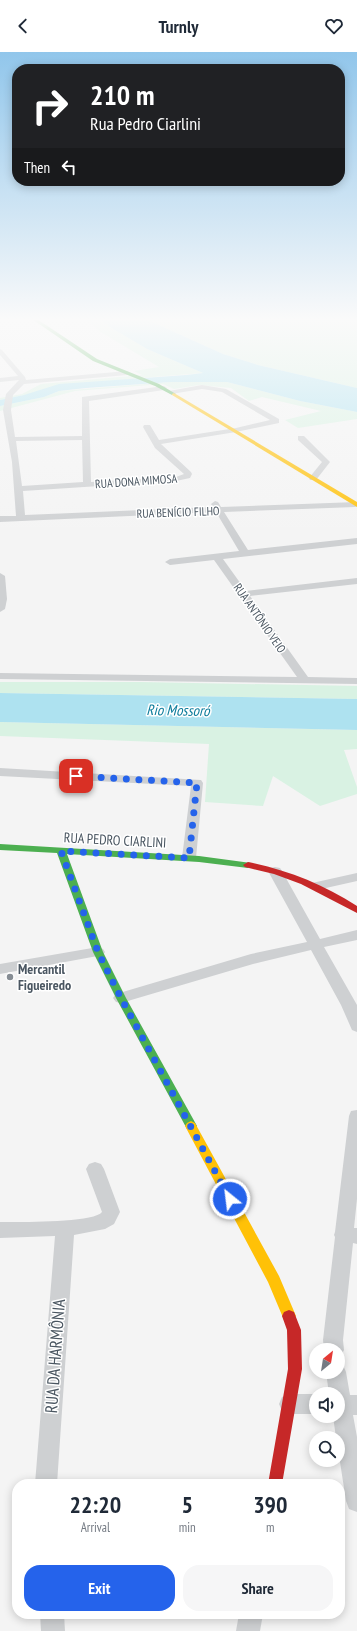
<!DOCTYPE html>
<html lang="en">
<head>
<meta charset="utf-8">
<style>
	body { margin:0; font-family:"PT Sans Narrow",sans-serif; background:#f6f6f7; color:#1f2937; height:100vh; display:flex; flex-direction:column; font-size:15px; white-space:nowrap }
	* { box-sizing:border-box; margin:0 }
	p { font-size:13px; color:#747a83 }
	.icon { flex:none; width:22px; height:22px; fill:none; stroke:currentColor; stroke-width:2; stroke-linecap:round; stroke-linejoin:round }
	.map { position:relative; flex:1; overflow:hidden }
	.panel { position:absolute; left:12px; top:1427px; width:333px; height:140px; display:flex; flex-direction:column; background:#fff; border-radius:16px; box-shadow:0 2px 10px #0003 }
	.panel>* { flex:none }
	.guide { position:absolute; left:12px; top:12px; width:333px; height:122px; border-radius:16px; box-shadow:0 2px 10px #0003; background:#202124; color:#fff; overflow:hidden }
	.needle { width:26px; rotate:30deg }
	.tools { position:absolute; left:309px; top:1291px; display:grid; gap:8px }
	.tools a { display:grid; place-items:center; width:36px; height:36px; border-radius:50%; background:#fff; box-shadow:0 2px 10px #0003; font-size:20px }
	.pin { position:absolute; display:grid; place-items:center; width:34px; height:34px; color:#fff; margin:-17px; border-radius:8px; box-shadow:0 2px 6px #0006 }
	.me { position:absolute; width:44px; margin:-22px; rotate:331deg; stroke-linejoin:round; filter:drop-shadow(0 0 3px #0008) }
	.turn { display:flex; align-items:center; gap:14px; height:84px; padding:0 12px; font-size:18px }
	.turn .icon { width:52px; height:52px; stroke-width:2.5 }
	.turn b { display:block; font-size:28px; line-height:34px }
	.then { display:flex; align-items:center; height:38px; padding:0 12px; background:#0003; gap:8px; font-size:15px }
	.eta { display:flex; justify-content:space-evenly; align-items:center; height:68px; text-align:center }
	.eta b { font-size:24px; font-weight:700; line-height:28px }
	.action { display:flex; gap:8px; margin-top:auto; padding:8px 12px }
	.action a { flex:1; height:46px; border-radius:16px; background:#2563eb; color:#fff; font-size:16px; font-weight:700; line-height:46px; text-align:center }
	.action a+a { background:#f6f6f7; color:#1f2937 }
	header { display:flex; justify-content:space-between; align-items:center; height:52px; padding:0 12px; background:#fff; font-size:18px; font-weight:700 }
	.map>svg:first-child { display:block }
</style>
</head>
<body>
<header><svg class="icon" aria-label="back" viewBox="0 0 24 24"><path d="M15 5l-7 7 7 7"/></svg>Turnly<svg class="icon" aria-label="heart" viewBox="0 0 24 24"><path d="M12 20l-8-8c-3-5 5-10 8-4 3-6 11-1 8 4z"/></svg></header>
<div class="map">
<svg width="357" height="1579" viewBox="0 0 357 1579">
	<rect width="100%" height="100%" fill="#f4f4f4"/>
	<!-- green -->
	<g fill="#d9f2e3">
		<polygon points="83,265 97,265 110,275 147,297 203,321 140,326 24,343 0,348 0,346 22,342 41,332 142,323 134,319 159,315 99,279"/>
		<polygon points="141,265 357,265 357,336 258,313 223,302"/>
		<polygon points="171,330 227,330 300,349 357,360 357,367 298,376 285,368 321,359 262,345 249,349 231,336 199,333 174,337 163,332 75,339 0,359 0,354 44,345 59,339"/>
		<polygon points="0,630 141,630 357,634 357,647 0,641"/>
		<polygon points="0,670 357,678 357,697 344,698 357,735 357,742 320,754 273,724 263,754 205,750 209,692 0,684"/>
	</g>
	<!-- water -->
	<g fill="#aee2f0">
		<polygon points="97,265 141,265 223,302 258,313 357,336 357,360 300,349 227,330 171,330 86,336 59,339 44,345 0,354 0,348 24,343 59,332 186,323 203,321 147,297 110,275"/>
		<polygon points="0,641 357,647 357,678 0,670"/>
	</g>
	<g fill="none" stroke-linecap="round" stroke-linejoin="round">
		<!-- street -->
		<g fill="#ced0d2" fill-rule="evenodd">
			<path d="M0,297L2,298L25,325L26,328L127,319L130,321L127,323L24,332L13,343L11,358L15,385L82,384V345L164,334L167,336L164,338L89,349L91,430L176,425L184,422L155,396L143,375L144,373H150L159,388L236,376L270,368L222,340L202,337L171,342L168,340L169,339L202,333L226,337L279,367V371L236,380L161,392L191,420L192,422L190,426L176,429L23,439L25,463L213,455L211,452L215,449L218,450L221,455L357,450V454L355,455L224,460L248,498L357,486V492L223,507L246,539L357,526V532L250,544L308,625L357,626V632L0,627V621L297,625L214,508L170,513L165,510L170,507L239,499L216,460L0,470V464H16L12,410L3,358L6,342L19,328L0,330V326L18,324L0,303ZM82,388L83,430L22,434L16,389Z"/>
			<polygon points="298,384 304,384 330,410 316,428 310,428 309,426 322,410 298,388"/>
			<polygon points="0,521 5,524 7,547 5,557 0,560"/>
			<polygon points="0,716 201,728 203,731 196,806 194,809 184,809 182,806 191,734 0,724"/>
			<polygon points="275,815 280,816 282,819 320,887 357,878 357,888 324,895 357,953 357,980 352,978 341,953 311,898 253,912 121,951 116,950 113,946 116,942 251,902 307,890 268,819 270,816"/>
			<polygon points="357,821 357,829 317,838 312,837 310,834 312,831"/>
			<polygon points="98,895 103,897 105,900 103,903 0,922 0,912"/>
			<polygon points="357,1058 357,1147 354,1176 357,1176 357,1192 353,1191 343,1288 344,1298 341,1304 338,1306 338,1298 324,1298 323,1288 335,1185 334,1183 335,1180 349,1064 351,1059"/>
			<path d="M95,1110L101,1112L104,1117L120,1160L114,1172L105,1177L74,1183L57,1432H35L55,1184L0,1186V1170C17,1170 94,1171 102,1160L86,1117L89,1112Z"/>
			<polygon points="338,1311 343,1313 346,1320 350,1343 357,1343 357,1363 353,1363 357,1385 357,1460 349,1457 346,1449 338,1397 338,1386 336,1386 333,1364 338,1364 338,1342 329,1342 326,1320 338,1320"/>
			<polygon points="289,1342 316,1342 316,1362 289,1362 282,1359 279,1352 282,1345"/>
			<polygon points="40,1562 64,1562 65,1579 41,1579"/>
			<polygon points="239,1562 263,1562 260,1579 236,1579"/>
		</g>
		<!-- fast -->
		<g fill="#4caf50" fill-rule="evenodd">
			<polygon points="29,265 34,265 97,307 159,332 176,342 172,343 155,334 93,309"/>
			<polygon points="0,792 199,804 251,811 253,813 248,816 199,810 67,802 103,900 126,946 197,1074 195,1077 191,1079 187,1077 116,946 93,900 57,801 0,798"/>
		</g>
		<!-- slow -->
		<g fill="#ffc107" fill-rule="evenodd">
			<polygon points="174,341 357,450 357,455 172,343 172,342"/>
			<polygon points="191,1069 195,1071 279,1224 296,1264 294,1268 289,1270 284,1268 268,1230 185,1074 187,1071"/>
		</g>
		<!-- jam -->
		<g fill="#c62828" fill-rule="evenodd">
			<path d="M248,810C287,818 323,832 357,854V861L301,832L274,822L245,815L243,813Z"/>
			<polygon points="289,1258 294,1260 301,1278 302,1317 282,1432 268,1432 288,1317 287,1278 282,1264 284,1260"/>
		</g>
	</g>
	<!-- sky -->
	<linearGradient id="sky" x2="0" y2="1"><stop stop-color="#91c6eb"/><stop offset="0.55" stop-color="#fafafa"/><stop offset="1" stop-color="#fafafa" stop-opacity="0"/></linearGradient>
	<rect width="357" height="486" fill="url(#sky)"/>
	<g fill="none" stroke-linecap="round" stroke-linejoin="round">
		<!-- route -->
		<polyline stroke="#2563eb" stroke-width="7" stroke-dasharray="0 12.6" points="76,724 197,731 189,806 61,799 98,900 121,946 230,1147"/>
	</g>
	<!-- markers -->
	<circle fill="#868d94" stroke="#fff" stroke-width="1.5" cx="10" cy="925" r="4"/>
	<g text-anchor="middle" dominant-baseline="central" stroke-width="3" stroke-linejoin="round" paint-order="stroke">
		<!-- far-street labels -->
		<g font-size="12" fill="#4a5661" stroke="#fff">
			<text transform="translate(136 429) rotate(-4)">RUA DONA MIMOSA</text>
			<text transform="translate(178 460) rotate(-2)">RUA BENÍCIO FILHO</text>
			<text transform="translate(260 566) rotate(55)">RUA ANTÔNIO VEIO</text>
		</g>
		<!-- street labels -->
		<g font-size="14" fill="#4a5661" stroke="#fff">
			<text transform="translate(115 788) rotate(3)">RUA PEDRO CIARLINI</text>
		</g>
		<!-- poi labels -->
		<g font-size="14" font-weight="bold" fill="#4a5661" stroke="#fff" text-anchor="start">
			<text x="18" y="917">Mercantil<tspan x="18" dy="16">Figueiredo</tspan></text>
		</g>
		<!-- water labels -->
		<g font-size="15" font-style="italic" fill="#0c7c9b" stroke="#fff">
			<text transform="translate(178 658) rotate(1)">Rio Mossoró</text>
		</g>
		<!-- near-street labels -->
		<g font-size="17" fill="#4a5661" stroke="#fff">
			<text transform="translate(55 1304) rotate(-86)">RUA DA HARMÔNIA</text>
		</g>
	</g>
</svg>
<div class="tools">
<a><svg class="needle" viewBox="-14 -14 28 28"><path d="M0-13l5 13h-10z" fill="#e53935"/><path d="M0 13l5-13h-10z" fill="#747a83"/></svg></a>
<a><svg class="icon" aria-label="sound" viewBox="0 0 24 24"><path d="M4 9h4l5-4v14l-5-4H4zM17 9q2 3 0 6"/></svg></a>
<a><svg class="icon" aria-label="search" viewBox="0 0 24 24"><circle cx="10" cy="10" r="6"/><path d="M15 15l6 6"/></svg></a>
</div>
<div class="pin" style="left:76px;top:724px;background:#d93025"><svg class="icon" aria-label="arrive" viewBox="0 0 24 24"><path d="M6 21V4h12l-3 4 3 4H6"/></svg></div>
<svg class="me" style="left:230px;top:1147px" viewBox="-20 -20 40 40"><circle r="17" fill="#2563eb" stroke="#fff" stroke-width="3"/><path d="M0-11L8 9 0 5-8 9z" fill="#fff"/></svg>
<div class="guide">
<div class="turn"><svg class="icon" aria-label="right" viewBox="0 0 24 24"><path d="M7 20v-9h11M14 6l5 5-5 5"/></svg><div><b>210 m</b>Rua Pedro Ciarlini</div></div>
<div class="then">Then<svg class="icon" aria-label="left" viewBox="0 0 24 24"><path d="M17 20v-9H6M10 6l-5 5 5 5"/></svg></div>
</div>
<section class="panel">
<div class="eta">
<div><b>22:20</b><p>Arrival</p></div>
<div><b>5</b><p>min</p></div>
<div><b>390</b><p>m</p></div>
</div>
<div class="action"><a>Exit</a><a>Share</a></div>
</section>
</div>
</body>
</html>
